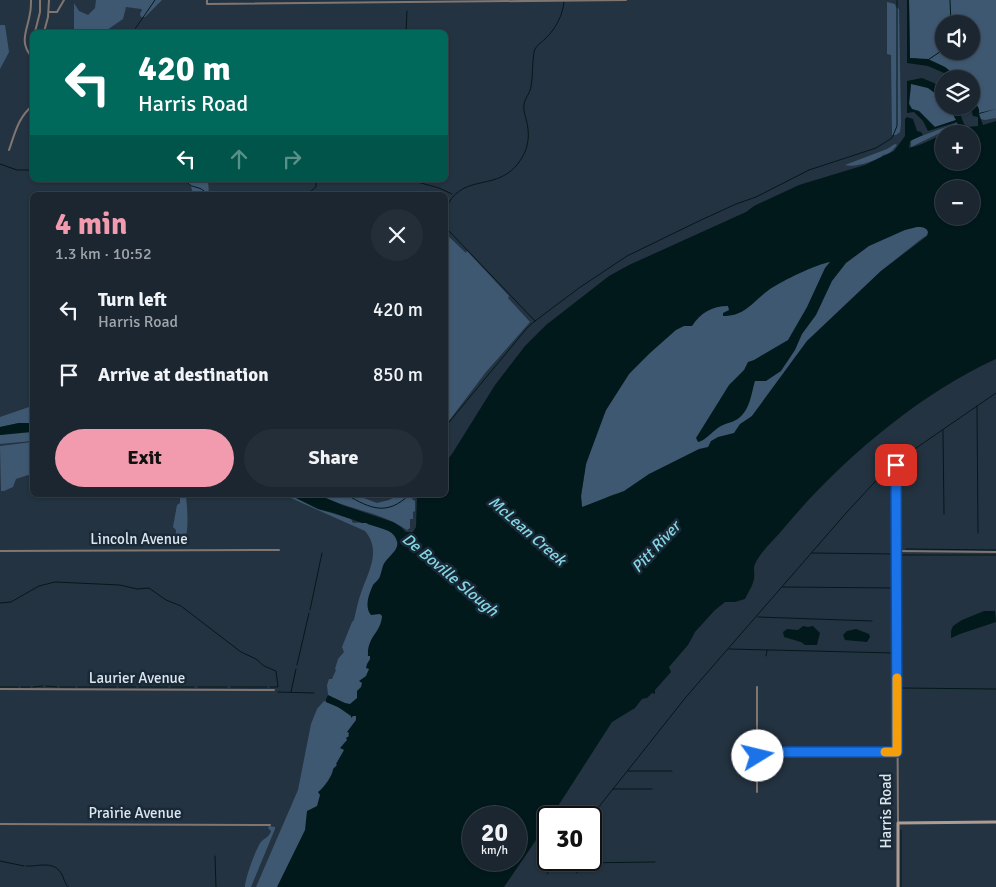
<!DOCTYPE html>
<html lang="en">
<head>
<meta charset="utf-8">
<style>
	body { margin:0; font-family:Signika,sans-serif; background:#242e39; color:#f1f3f6; height:100vh; display:flex; flex-direction:column; font-size:19px; white-space:nowrap }
	* { box-sizing:border-box; margin:0 }
	p { font-size:16px; color:#a0a5ab }
	.icon { flex:none; width:28px; height:28px; fill:none; stroke:currentColor; stroke-width:2; stroke-linecap:round; stroke-linejoin:round }
	.map { position:relative; flex:1; overflow:hidden }
	.panel { position:absolute; left:30px; top:192px; width:418px; height:305px; display:flex; flex-direction:column; background:#1b2631; border-radius:8px; box-shadow:0 1px 4px #0004,0 0 0 1px #39434d }
	.panel>* { flex:none }
	.guide { position:absolute; left:30px; top:30px; width:418px; height:152px; border-radius:8px; box-shadow:0 1px 4px #0004,0 0 0 1px #39434d; background:#00695c; color:#fff; overflow:hidden }
	.fabs { position:absolute; left:935px; top:15px; display:grid; gap:10px }
	.fabs a { display:grid; place-items:center; width:45px; height:45px; border-radius:50%; background:#1b2631; box-shadow:0 1px 4px #0004,0 0 0 1px #39434d; font-size:25px }
	.speed { position:absolute; left:462px; top:806px; display:flex; gap:10px; font-size:25px; font-weight:700; text-align:center }
	.speed>* { display:grid; place-content:center; width:65px; height:65px; border-radius:50%; background:#1b2631; box-shadow:0 1px 4px #0004,0 0 0 1px #39434d; line-height:1 }
	.speed small { font-size:12px; font-weight:400 }
	.speed .limit { border:2px solid #111; border-radius:8px; background:#fff; color:#111 }
	.pin { position:absolute; display:grid; place-items:center; width:42px; height:42px; color:#fff; margin:-21px; border-radius:10px; box-shadow:0 2px 8px #0006 }
	.me { position:absolute; width:55px; margin:-28px; rotate:81deg; stroke-linejoin:round; filter:drop-shadow(0 0 4px #0008) }
	.turn { display:flex; align-items:center; gap:18px; height:105px; padding:0 25px; font-size:22px }
	.turn .icon { width:65px; height:65px; stroke-width:2.5 }
	.turn b { display:block; font-size:35px; line-height:42px }
	.lanes { display:flex; align-items:center; height:48px; padding:0 25px; background:#0003; justify-content:center; gap:25px; direction:ltr }
	.lanes .off { opacity:.35 }
	.round { display:grid; place-items:center; flex:none; width:52px; height:52px; border-radius:26px; background:#242e39 }
	.head { display:flex; align-items:center; justify-content:space-between; height:85px; padding:0 25px }
	h1 { font-size:30px; font-weight:700; line-height:38px; color:#f29aae }
	.action { display:flex; gap:10px; margin-top:auto; padding:10px 25px }
	.action a { flex:1; height:58px; border-radius:30px; background:#f29aae; color:#111; font-size:20px; font-weight:700; line-height:58px; text-align:center }
	.action a+a { background:#242e39; color:#f1f3f6 }
	ul { padding:0; list-style:none }
	li { display:flex; align-items:center; gap:15px; height:65px; padding:0 25px }
	li div { flex:1 }
	li b { display:block; font-size:19px }
	li em { font-style:normal }
	.map>svg:first-child { display:block }
</style>
</head>
<body>
<div class="map">
<svg width="996" height="887" viewBox="0 0 996 887">
	<rect width="100%" height="100%" fill="#243341"/>
	<!-- green -->
	<g fill="#3f5871" fill-rule="evenodd">
		<polygon points="96,0 162,0 145,17 141,17 140,14 142,10 141,9 126,7 123,19 107,30 106,32 74,32 74,3 79,11 88,15 95,8"/>
		<path d="M909,0H996V118L985,120L980,119C977,103 971,97 971,79H959C946,64 928,59 910,58ZM944,24H971V51H944Z"/>
		<polygon points="887,2 895,4 896,7 899,9 901,124 900,132 896,135 892,135 891,55 887,54"/>
		<polygon points="0,25 5,25 9,52 0,69"/>
		<path d="M911,84C924,84 934,90 944,100V106H949L956,120L935,127C927,121 922,112 912,109L909,104Z"/>
		<polygon points="957,123 958,129 946,130 911,147 911,141 913,139"/>
		<path d="M895,144L897,145C893,150 890,154 883,155C877,161 853,168 845,165L887,149Z"/>
		<polygon points="186,180 208,180 209,195 193,195 191,186"/>
		<polygon points="946,222 920,240 881,271 807,341 752,416 687,480 627,491 612,495 582,508 581,496 586,464 601,418 629,374 662,336 718,301 844,248 914,227"/>
		<polygon points="445,233 466,253 467,251 509,296 508,298 530,322 486,372 445,426"/>
		<polygon points="32,406 32,423 19,423 0,427 0,417"/>
		<polygon points="21,432 32,432 32,441 0,444 0,435"/>
		<polygon points="32,442 32,476 28,475 16,479 13,487 4,491 1,491 0,446"/>
		<path d="M180,495H186C187,509 190,532 183,543L175,544L176,530L173,527L177,505L180,503Z"/>
		<path d="M284,495H290L318,509L351,519L353,523L366,522L391,532L395,537L398,544L369,724L328,695L327,685L329,679H332L336,670L335,669L338,659L344,652L342,647L352,622L354,620C356,611 358,601 361,593C368,572 382,551 365,531Z"/>
		<path d="M319,495H356L377,503L389,500L398,495H414L412,499L415,501V511L413,512V519H410V528L407,530C381,512 347,509 319,495Z"/>
		<polygon points="324,701 363,718 311,887 256,887 298,790 311,724 317,709"/>
		<path d="M269,826L275,827V829L251,887H245C245,879 256,848 261,842C265,837 269,838 271,831L268,828Z"/>
	</g>
	<!-- water -->
	<g fill="#02191b" fill-rule="evenodd">
		<polygon points="907,0 909,0 910,58 928,59 945,67 959,79 951,79 944,73 928,66 907,63"/>
		<path d="M922,78L934,83L944,90V100L928,88L911,84L909,104L912,109L919,111L935,127L956,120L949,106H957L964,124L967,127L978,126V117L973,116L971,109V94L979,109V113L996,109L979,114L983,125L996,121V359C918,394 838,463 784,528C775,539 761,551 755,564C753,568 755,574 754,579C753,585 748,593 745,599L735,602H725L714,611L695,632L688,645L669,667L671,672L655,690V694L652,693L647,698L642,699L635,708L612,722L551,817L549,818V821L504,887H277L305,830L307,811L317,806L320,795L318,792C323,789 333,775 333,769L337,765L336,764L344,750L340,748L347,740L346,738L349,736V735L348,736L349,733L347,732L356,720V716H353L351,718V716L338,707L326,702V699L328,695L345,703L350,704L357,698V691L361,687L362,683L359,681L366,676L369,669L366,668L367,664L370,659V656H368C367,636 381,633 382,616L380,614L371,615C364,607 369,594 373,585C375,582 379,580 380,576C382,571 382,566 385,562C392,553 403,547 394,535C388,528 373,527 366,523H362L334,513L318,509L290,495H319L342,505L393,522L401,527L406,532H413L416,527L417,495H445V463L452,454L495,385L525,346L546,325L609,276L629,265L746,212L754,206L799,185L865,165L894,151L905,136V119L907,117L913,119L917,131L921,132L923,135L910,141L909,148C927,144 941,133 959,129L957,122L928,131L923,121L914,112L907,113V81ZM944,134H971V161H944ZM944,189H971V216H944ZM917,227C922,227 926,227 928,232L927,236L881,271L807,341L752,416L740,424L734,433L718,437L711,441L708,447L699,449L649,474L624,491L582,507L581,496L586,464L606,410L629,374L650,353L676,330L684,326H692C700,313 712,306 728,306L729,310L723,313V316C746,316 753,301 770,289C782,281 817,264 830,262L825,268L807,307L788,340L754,360L748,362L744,370L729,385L696,438L698,442C707,440 713,430 721,426C726,423 731,423 736,420C750,412 751,394 755,381H766L781,371L795,350L802,334L816,315L832,281L846,263L869,246L905,230ZM474,818H516V860H474Z"/>
		<polygon points="19,423 32,423 32,432 0,435 0,427"/>
		<polygon points="984,611 995,611 996,622 960,634 951,638 951,631 953,626 962,620"/>
		<polygon points="803,626 808,627 813,626 820,633 817,645 805,645 801,642 784,637 783,632 787,629 798,630"/>
		<polygon points="856,629 869,634 870,637 867,642 845,640 843,635 847,631"/>
	</g>
	<g fill="none" stroke-linecap="round" stroke-linejoin="round">
		<!-- stream -->
		<g stroke="#02191b" stroke-width="1">
			<polyline points="950,0 951,24"/>
			<polyline points="133,32 155,0"/>
			<polyline points="406,32 407,11"/>
			<polyline points="928,60 944,49"/>
			<polyline points="0,164 17,170 32,170"/>
			<path d="M186,180C190,189 197,185 204,191L203,195"/>
			<polyline points="410,180 439,188 452,194"/>
			<polyline points="306,195 316,187 316,180"/>
			<path d="M445,210C461,172 493,192 516,166C528,152 531,137 526,119C525,115 523,109 524,104C525,98 530,93 531,87C533,75 532,64 534,52C536,45 541,43 546,38C556,28 563,15 564,1"/>
			<polyline points="445,230 449,231 535,321"/>
			<polyline points="977,406 978,533"/>
			<polyline points="445,427 527,328 535,321 579,288 627,256 699,221 736,204 756,197 809,170 876,148 892,138 897,126 897,0"/>
			<polyline points="943,430 944,514"/>
			<polyline points="903,457 996,393"/>
			<polyline points="894,492 894,539"/>
			<path d="M347,495C371,509 387,516 409,495"/>
			<polyline points="371,495 379,496 386,495"/>
			<polyline points="894,543 894,563"/>
			<polyline points="906,549 996,550"/>
			<polyline points="812,553 894,554"/>
			<polyline points="899,555 996,555"/>
			<polyline points="782,587 893,588"/>
			<polyline points="894,590 894,568"/>
			<polyline points="894,594 894,620"/>
			<polyline points="0,603 11,602 39,586 55,582 120,585 137,589 149,588 166,600 181,606 241,652 256,659 264,666 276,671 278,687 270,687"/>
			<polyline points="310,610 322,553"/>
			<polyline points="758,617 872,621"/>
			<polyline points="894,631 894,645"/>
			<polyline points="729,649 894,653"/>
			<polyline points="766,656 767,650"/>
			<polyline points="297,665 309,613"/>
			<polyline points="899,666 899,688"/>
			<polyline points="46,686 57,687"/>
			<polyline points="0,687 18,687"/>
			<polyline points="21,687 30,687"/>
			<polyline points="33,687 43,686"/>
			<polyline points="60,687 75,687"/>
			<polyline points="78,687 100,687"/>
			<polyline points="102,687 116,687"/>
			<polyline points="119,687 136,687"/>
			<polyline points="139,687 153,687"/>
			<polyline points="154,687 168,687"/>
			<polyline points="171,687 194,687"/>
			<polyline points="198,687 227,687"/>
			<polyline points="231,687 267,687"/>
			<polyline points="899,688 996,689"/>
			<polyline points="278,692 314,693"/>
			<polyline points="291,692 296,669"/>
			<polyline points="628,771 672,771"/>
			<polyline points="613,789 652,789"/>
			<polyline points="590,818 686,697 847,512 885,471 893,465"/>
			<polyline points="215,856 216,887"/>
			<polyline points="0,861 24,866"/>
			<polyline points="556,862 577,863 655,862"/>
			<polyline points="577,863 577,873"/>
			<path d="M26,866C37,867 53,860 61,873C64,877 64,883 68,887"/>
			<polyline points="547,874 557,860"/>
			<polyline points="901,887 901,830"/>
		</g>
		<!-- street -->
		<g stroke="#807671" stroke-width="2">
			<path d="M31,0C31,4 31,9 30,13C28,29 18,42 32,57"/>
			<polyline points="207,0 207,4 626,0"/>
			<polyline points="49,12 57,12 64,0"/>
			<polyline points="35,32 40,12 40,0"/>
			<polyline points="44,32 48,17 49,0"/>
			<path d="M9,150C15,133 18,118 32,106"/>
			<polyline points="896,465 898,823"/>
			<polyline points="0,551 279,550"/>
			<polyline points="896,551 996,552"/>
			<polyline points="0,689 274,690"/>
			<polyline points="758,752 897,753"/>
			<polyline points="757,792 757,687"/>
			<polyline points="0,824 270,825"/>
		</g>
		<!-- secondary -->
		<polyline stroke="#ac9c94" stroke-width="3" points="898,887 898,823 996,822"/>
	</g>
	<g fill="none" stroke-linecap="round" stroke-linejoin="round">
		<defs>
			<polyline id="route" points="758,756 758,752 897,752 896,465"/>
		</defs>
		<!-- route casing -->
		<use href="#route" stroke="#114b97" stroke-width="12"/>
		<!-- route -->
		<use href="#route" stroke="#1a73e8" stroke-width="9"/>
		<!-- slow -->
		<polyline stroke="#f59e0b" stroke-width="9" points="885,752 897,752 897,678"/>
	</g>
	<g text-anchor="middle" dominant-baseline="central" stroke-width="5" stroke-linejoin="round" paint-order="stroke">
		<!-- street labels -->
		<g font-size="15" fill="#dce6ef" stroke="#1a2937">
			<text x="139" y="539">Lincoln Avenue</text>
			<text x="137" y="678">Laurier Avenue</text>
			<text transform="translate(886 811) rotate(-90)">Harris Road</text>
			<text x="135" y="813">Prairie Avenue</text>
		</g>
		<!-- water labels -->
		<g font-size="16" font-style="italic" fill="#85d8e2" stroke="#1a2937">
			<text transform="translate(527 531) rotate(41)">McLean Creek</text>
			<text transform="translate(656 547) rotate(-47)">Pitt River</text>
			<text transform="translate(450 575) rotate(40)">De Boville Slough</text>
		</g>
	</g>
</svg>
<div class="fabs">
<a><svg class="icon" aria-label="sound" viewBox="0 0 24 24"><path d="M4 9h4l5-4v14l-5-4H4zM17 9q2 3 0 6"/></svg></a>
<a><svg class="icon" aria-label="layers" viewBox="0 0 24 24"><path d="M12 4l9 5-9 5-9-5zM3 14l9 5 9-5"/></svg></a>
<a>+</a>
<a>−</a>
</div>
<div class="speed"><div>20<small>km/h</small></div><div class="limit">30</div></div>
<div class="pin" style="left:896px;top:465px;background:#d93025"><svg class="icon" aria-label="arrive" viewBox="0 0 24 24"><path d="M6 21V4h12l-3 4 3 4H6"/></svg></div>
<svg class="me" style="left:758px;top:756px" viewBox="-20 -20 40 40"><circle r="19" fill="#fff"/><path d="M0-13L10 11 0 6-10 11z" fill="#1a73e8"/></svg>
<div class="guide">
<div class="turn"><svg class="icon" aria-label="left" viewBox="0 0 24 24"><path d="M17 20v-9H6M10 6l-5 5 5 5"/></svg><div><b>420 m</b>Harris Road</div></div>
<div class="lanes"><svg class="icon" aria-label="left" viewBox="0 0 24 24"><path d="M17 20v-9H6M10 6l-5 5 5 5"/></svg><svg class="icon off" aria-label="ahead" viewBox="0 0 24 24"><path d="M12 20V5M6 11l6-6 6 6"/></svg><svg class="icon off" aria-label="right" viewBox="0 0 24 24"><path d="M7 20v-9h11M14 6l5 5-5 5"/></svg></div>
</div>
<section class="panel">
<div class="head"><div><h1>4 min</h1><p>1.3 km · 10:52</p></div><a class="round"><svg class="icon" aria-label="close" viewBox="0 0 24 24"><path d="M6 6l12 12M18 6L6 18"/></svg></a></div>
<ul>
<li><svg class="icon" aria-label="left" viewBox="0 0 24 24"><path d="M17 20v-9H6M10 6l-5 5 5 5"/></svg><div><b>Turn left</b><p>Harris Road</p></div><em>420 m</em></li>
<li><svg class="icon" aria-label="arrive" viewBox="0 0 24 24"><path d="M6 21V4h12l-3 4 3 4H6"/></svg><div><b>Arrive at destination</b></div><em>850 m</em></li>
</ul>
<div class="action"><a>Exit</a><a>Share</a></div>
</section>
</div>
</body>
</html>
